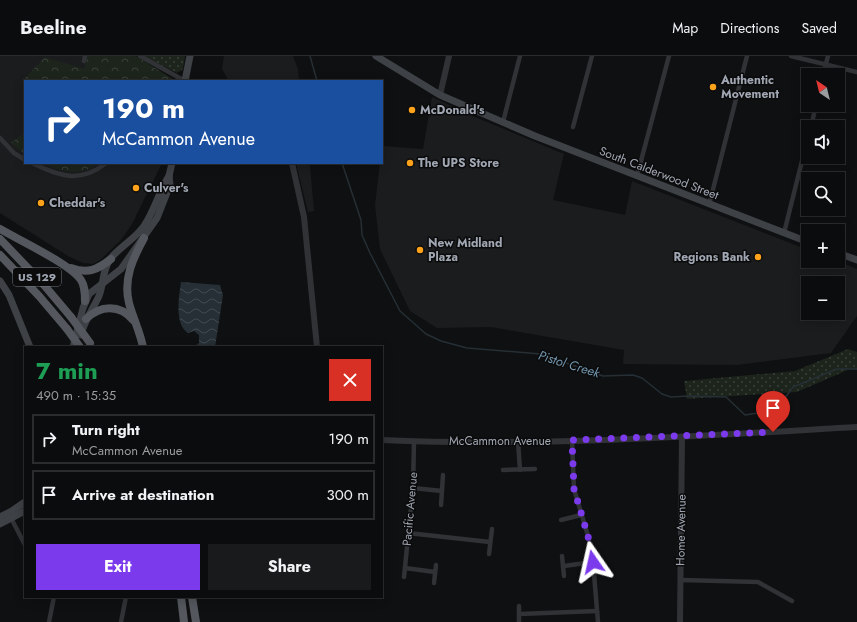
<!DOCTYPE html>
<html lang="en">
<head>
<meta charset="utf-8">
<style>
	body { margin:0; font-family:Jost,sans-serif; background:#191a1b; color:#f1f3f6; height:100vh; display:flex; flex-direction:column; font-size:15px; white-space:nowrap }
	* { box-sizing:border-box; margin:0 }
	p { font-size:13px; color:#9a9b9d }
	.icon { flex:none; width:22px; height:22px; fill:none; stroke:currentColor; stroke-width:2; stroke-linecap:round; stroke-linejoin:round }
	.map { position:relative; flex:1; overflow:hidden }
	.sheet { position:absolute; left:24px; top:290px; width:359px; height:252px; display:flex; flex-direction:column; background:#0b0c0d; border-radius:0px; box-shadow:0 2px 10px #0003,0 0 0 1px #2b2c2e }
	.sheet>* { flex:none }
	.banner { position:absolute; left:24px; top:24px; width:359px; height:84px; border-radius:0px; box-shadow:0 2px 10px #0003,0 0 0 1px #2b2c2e; background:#1a4fa0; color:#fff; overflow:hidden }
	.needle { width:26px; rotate:325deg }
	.tools { position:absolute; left:801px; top:12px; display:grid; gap:8px }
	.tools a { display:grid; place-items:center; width:44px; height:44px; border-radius:0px; background:#0b0c0d; box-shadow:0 2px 10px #0003,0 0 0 1px #2b2c2e; font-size:20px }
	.pin { position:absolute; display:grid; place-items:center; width:34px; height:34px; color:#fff; margin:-41px -17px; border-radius:50% 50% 50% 0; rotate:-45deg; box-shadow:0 0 4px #0007 }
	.pin .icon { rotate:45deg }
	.me { position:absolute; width:44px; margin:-22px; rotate:349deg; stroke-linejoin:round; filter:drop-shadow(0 0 3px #0008) }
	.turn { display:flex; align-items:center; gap:14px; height:84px; padding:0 12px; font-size:18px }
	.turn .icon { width:52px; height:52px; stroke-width:2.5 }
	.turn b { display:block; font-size:28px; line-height:34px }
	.round { display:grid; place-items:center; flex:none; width:42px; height:42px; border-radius:0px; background:#191a1b }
	.overview { display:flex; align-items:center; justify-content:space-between; height:68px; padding:0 12px }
	h1 { font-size:24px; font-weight:700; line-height:30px; color:#1e9e55 }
	.button { display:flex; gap:8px; margin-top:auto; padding:8px 12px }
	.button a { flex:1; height:46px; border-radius:0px; background:#7c3aed; color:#fff; font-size:16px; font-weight:700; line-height:46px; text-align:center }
	.button a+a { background:#191a1b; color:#f1f3f6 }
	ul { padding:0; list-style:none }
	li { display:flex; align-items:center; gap:12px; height:50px; margin:0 8px 6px; padding:0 4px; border:2px solid #2b2c2e; border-radius:0px }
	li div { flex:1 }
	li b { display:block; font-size:15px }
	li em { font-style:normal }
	header { display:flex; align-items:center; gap:24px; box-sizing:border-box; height:56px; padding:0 20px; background:#0b0c0d; border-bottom:1px solid #2b2c2e }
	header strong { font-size:19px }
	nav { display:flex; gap:22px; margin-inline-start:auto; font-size:14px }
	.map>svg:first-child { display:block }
</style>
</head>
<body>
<header>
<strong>Beeline</strong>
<nav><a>Map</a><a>Directions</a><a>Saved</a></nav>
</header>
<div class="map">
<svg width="857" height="566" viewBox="0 0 857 566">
	<defs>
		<pattern id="grass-dots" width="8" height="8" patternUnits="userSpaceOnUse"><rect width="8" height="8" fill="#1c241c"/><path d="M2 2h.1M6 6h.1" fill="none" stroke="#3a413b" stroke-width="1.8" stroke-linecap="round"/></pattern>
		<pattern id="forest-crowns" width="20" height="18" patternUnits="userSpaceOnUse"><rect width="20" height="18" fill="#1c241c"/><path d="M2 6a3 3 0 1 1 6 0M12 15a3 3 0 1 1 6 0" fill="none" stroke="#3a413b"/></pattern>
		<pattern id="water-waves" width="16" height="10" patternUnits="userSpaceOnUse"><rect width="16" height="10" fill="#252f35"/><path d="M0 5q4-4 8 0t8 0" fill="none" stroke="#414a50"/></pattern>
	</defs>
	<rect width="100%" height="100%" fill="#0f1011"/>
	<!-- built -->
	<g fill="#1b1c1e" fill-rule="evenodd">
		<polygon points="0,0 131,0 176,25 25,25 25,107 162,107 132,168 120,185 100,204 93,208 83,207 68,200 0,157"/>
		<polygon points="224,0 293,0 298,13 299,25 229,25 222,13"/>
		<path d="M432,41L475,61L564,98L553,144L625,159L632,125L808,194V205H837L857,213V260L831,297L737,309L623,308L624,294L491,271L437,272L410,255L380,193L375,149L380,107H382L383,90L423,93ZM808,227H838V257H808Z"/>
		<polygon points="296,107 309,107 310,110 314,155 308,156"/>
	</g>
	<!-- grass -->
	<g fill="url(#grass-dots)">
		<polygon points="142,0 185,0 183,13 177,17"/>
		<polygon points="848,293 857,296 857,314 850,313 797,336 687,343 684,325 795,315"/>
	</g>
	<!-- forest -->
	<g fill="url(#forest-crowns)">
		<polygon points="87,0 136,0 176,25 29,25 24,23 45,1 84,13"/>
		<polygon points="25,76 25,99 11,87"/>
		<path d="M41,107H99C83,121 59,115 41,107Z"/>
	</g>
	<!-- water -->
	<path fill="url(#water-waves)" d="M181,226L220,229L223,239L215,291H194L199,287V279L194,275L188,277C174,268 179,240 181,226Z"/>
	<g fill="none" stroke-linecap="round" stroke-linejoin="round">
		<!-- stream -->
		<g stroke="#252f35" stroke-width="1.5">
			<polyline points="310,0 317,25"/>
			<polyline points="342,107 361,164 362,179 370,197 400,255 426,278 441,285 467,292 541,298 603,320 633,319 642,322 662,338 671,341 688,340 726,341 745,359 776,354 793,331 837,313 857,313"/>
		</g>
		<!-- minor -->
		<g stroke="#303236" stroke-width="4.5">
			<polyline points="140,0 185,25"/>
			<polyline points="791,0 857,16"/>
			<polyline points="84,5 85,0"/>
			<polyline points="823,19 828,0"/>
			<polyline points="503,66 520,0"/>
			<polyline points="573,71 592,0"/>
			<polyline points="811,71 816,49"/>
			<polyline points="0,82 14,97 25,104"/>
			<path d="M32,107C59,120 80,128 106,107"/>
			<polyline points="637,120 669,0"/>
			<polyline points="709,149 747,0"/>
			<polyline points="784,177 808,81"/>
			<polyline points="572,384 574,433 588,480 593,506 598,566"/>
			<polyline points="518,385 520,414"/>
			<polyline points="503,414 535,413"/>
			<polyline points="413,432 442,435"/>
			<polyline points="441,449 443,419"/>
			<polyline points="10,460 25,489"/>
			<polyline points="561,464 581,459"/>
			<polyline points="408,477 490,486"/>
			<polyline points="489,498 492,473"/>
			<polyline points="562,500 564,520"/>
			<polyline points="564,510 593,506"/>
			<polyline points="405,512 435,516"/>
			<polyline points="404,521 413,432 414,385"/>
			<polyline points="681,524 758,526 792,545"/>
			<polyline points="434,527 436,509"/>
			<polyline points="519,550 519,566"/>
			<polyline points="519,558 597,555"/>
			<polyline points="49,566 54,541"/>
			<polyline points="121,566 126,541"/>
		</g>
		<!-- tertiary -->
		<g stroke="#303236" stroke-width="6">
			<polyline points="440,39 449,0"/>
			<polyline points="292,107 304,161 317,291"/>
			<path d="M382,384C540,391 699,380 857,371"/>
			<polyline points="680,566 682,381"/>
		</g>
		<!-- secondary -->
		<g stroke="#3e4146" stroke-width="7">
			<polyline points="376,0 440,39 535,80 808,186"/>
			<polyline points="185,25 190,0"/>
			<polyline points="838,197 857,204"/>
			<polyline points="0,225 9,239 30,291"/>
			<path d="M81,279C84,265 93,253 99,240C104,227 102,214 111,202C121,190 135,183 144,170C155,154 159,135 169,120"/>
			<polyline points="73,291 83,252 89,238 121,213 157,162 170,129 169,120 172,107"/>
			<polyline points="0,461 12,455 25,446"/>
			<polyline points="0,468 25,455"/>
		</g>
		<!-- trunk -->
		<g stroke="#54585e" stroke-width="8">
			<path d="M0,173C19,184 70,208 81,224C85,230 85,237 85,245"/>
			<polyline points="0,183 44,229 71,261"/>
			<polyline points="0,199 39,240 67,273"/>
			<path d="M71,212C88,218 97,214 111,203"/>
			<path d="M86,263C100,249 120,248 133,264"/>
			<path d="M143,291C140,276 133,262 129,247C123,223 133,202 144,182"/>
			<polyline points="181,541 184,566"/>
			<polyline points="192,541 196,566"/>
		</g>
		<!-- trunk-bridge -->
		<g stroke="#54585e" stroke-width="8">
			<polyline points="71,261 90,287"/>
			<polyline points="67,273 80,291"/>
		</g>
	</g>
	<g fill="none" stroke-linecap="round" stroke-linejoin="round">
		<!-- route -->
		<polyline stroke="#7c3aed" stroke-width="7" stroke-dasharray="0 12.6" points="593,506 588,480 574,433 572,384 773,376"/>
	</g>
	<!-- markers -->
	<g fill="#fda21b" stroke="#0b0b0c" stroke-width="1.5">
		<circle cx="713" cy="31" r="4"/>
		<circle cx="412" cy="54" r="4"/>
		<circle cx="410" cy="107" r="4"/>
		<circle cx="136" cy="132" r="4"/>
		<circle cx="41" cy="147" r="4"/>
		<circle cx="420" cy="194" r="4"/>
		<circle cx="758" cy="201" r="4"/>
	</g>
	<g text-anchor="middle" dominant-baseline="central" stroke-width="3" stroke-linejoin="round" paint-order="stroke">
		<!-- shield labels -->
		<rect fill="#0b0b0c" stroke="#737881" stroke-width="1" x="13" y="212" width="48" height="18" rx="3"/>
		<g font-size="11" font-weight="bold" fill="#a0a7b3">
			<text x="37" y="221">US 129</text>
		</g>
		<!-- poi labels -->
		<g font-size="12" font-weight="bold" fill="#a0a7b3" stroke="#0b0b0c" text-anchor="start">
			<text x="721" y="24">Authentic<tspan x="721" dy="14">Movement</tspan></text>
			<text x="420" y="54">McDonald's</text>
			<text x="418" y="107">The UPS Store</text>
			<text x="144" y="132">Culver's</text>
			<text x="49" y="147">Cheddar's</text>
			<text x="428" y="187">New Midland<tspan x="428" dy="14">Plaza</tspan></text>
			<text x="750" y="201" text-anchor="end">Regions Bank</text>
		</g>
		<!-- street labels -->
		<g font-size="12" fill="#a0a7b3" stroke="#0b0b0c">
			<text transform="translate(659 117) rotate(21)">South Calderwood Street</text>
			<text x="500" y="385">McCammon Avenue</text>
			<text transform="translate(410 453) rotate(-85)">Pacific Avenue</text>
			<text transform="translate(681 474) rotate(-89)">Home Avenue</text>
		</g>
		<!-- water labels -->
		<g font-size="13" font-style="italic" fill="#7398b1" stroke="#0b0b0c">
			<text transform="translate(569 308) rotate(17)">Pistol Creek</text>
		</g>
	</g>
</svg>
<div class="tools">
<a><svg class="needle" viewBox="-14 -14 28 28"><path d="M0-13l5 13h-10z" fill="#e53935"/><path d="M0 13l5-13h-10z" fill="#9a9b9d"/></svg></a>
<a><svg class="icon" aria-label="sound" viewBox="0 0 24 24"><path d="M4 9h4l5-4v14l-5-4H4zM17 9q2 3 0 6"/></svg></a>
<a><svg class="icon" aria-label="search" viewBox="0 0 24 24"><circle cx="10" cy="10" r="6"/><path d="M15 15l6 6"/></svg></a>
<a>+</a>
<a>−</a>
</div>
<div class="pin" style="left:773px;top:376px;background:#d93025"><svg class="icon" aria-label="arrive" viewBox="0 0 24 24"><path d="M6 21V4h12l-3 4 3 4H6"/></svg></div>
<svg class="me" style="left:593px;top:506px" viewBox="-20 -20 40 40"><path d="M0-17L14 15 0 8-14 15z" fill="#7c3aed" stroke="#fff" stroke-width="4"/></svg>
<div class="banner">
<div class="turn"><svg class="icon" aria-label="right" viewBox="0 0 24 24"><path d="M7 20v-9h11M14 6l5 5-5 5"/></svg><div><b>190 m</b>McCammon Avenue</div></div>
</div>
<section class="sheet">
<div class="overview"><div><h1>7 min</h1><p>490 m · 15:35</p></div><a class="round" style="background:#d93025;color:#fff"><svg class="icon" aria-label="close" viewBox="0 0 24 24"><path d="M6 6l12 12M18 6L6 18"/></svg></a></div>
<ul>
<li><svg class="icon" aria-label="right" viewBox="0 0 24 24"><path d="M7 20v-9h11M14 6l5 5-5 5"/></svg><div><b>Turn right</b><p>McCammon Avenue</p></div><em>190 m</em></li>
<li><svg class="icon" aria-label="arrive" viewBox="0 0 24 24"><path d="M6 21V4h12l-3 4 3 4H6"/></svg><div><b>Arrive at destination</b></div><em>300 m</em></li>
</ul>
<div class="button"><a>Exit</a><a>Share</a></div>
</section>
</div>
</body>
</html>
